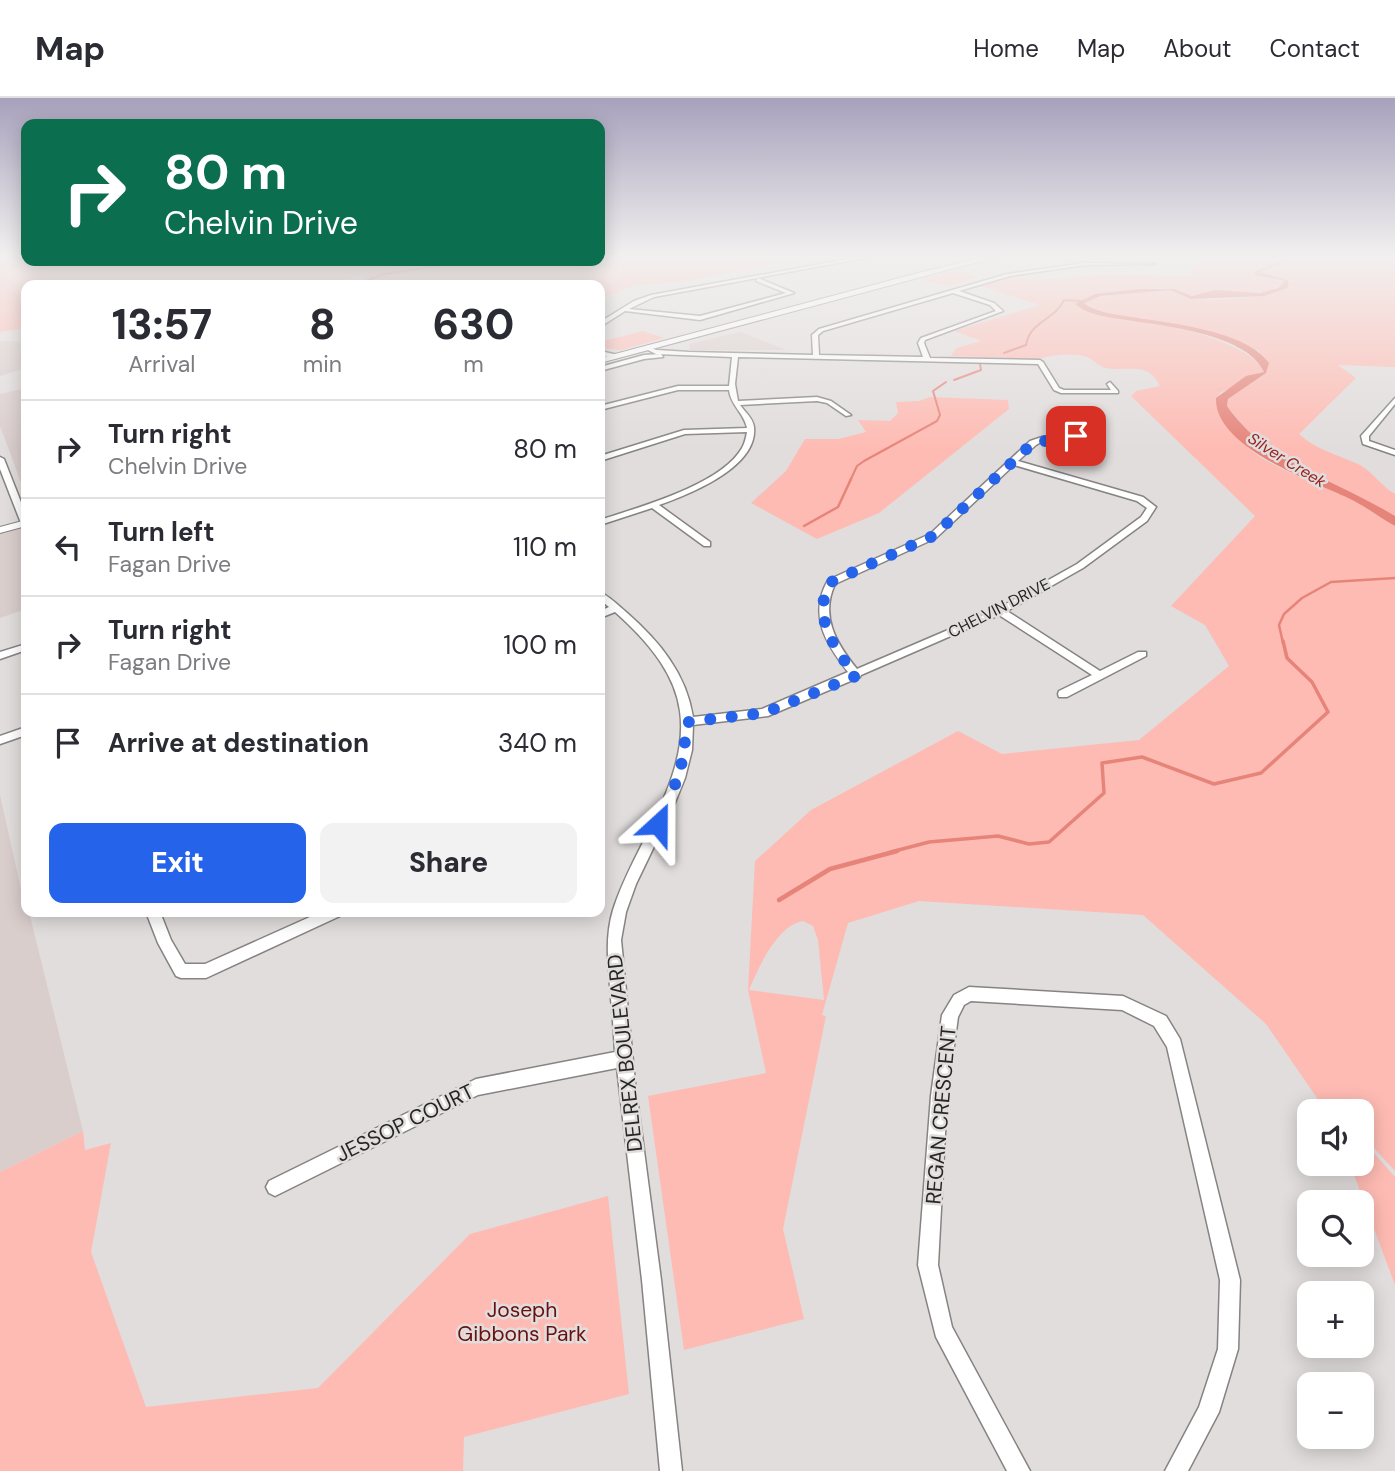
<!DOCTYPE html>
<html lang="en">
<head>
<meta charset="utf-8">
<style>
	body { margin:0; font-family:"DM Sans",sans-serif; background:#f2f2f3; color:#2b2b33; height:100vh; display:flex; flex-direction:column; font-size:26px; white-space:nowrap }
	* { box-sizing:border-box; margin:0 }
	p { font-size:23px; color:#7c7c81 }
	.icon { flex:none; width:38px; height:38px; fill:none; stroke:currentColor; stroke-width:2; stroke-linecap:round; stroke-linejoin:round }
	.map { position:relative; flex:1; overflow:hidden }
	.panel { position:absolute; left:21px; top:182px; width:584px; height:637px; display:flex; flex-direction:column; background:#fff; border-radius:14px; box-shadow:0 4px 18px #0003 }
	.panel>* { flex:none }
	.hud { position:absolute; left:21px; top:21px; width:584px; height:147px; border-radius:14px; box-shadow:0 4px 18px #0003; background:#0b6e4f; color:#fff; overflow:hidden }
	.fabs { position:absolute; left:1297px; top:1001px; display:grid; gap:14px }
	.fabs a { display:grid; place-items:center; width:77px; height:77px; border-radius:14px; background:#fff; box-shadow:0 4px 18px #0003; font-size:35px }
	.pin { position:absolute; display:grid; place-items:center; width:60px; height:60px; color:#fff; margin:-30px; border-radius:14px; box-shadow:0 4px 10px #0006 }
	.me { position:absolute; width:77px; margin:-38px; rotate:24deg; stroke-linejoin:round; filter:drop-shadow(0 0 5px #0008) }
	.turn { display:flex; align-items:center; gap:24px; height:147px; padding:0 28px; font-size:32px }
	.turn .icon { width:91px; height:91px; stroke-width:2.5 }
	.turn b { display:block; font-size:49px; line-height:60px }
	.eta { display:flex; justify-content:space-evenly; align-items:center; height:119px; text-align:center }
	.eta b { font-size:42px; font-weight:800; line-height:49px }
	.primary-button { display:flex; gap:14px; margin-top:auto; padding:14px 28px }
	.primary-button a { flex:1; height:80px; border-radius:14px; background:#2563eb; color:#fff; font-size:28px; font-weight:800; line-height:80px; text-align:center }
	.primary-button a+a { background:#f2f2f3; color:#2b2b33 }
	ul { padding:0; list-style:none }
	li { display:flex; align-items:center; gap:21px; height:98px; padding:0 28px; border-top:2px solid #e1e1e2 }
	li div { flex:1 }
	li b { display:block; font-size:26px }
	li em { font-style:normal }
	header { display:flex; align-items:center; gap:42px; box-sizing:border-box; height:98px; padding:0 35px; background:#fff; border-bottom:2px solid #e1e1e2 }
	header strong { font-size:33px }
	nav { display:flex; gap:38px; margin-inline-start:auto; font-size:24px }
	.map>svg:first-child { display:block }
</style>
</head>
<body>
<header>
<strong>Map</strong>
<nav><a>Home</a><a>Map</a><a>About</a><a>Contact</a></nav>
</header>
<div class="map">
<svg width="1395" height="1373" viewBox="0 0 1395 1373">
	<rect width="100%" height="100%" fill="#e1dddc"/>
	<!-- built -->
	<g fill="#dacecd">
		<polygon points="741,234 786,252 690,252 689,246"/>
		<polygon points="0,243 26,244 26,270 0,278"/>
		<polygon points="26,290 26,398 0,328 0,296"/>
		<polygon points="26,429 26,511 0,520 0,436"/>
		<polygon points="0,697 26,814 29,814 83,1033 0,1074"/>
	</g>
	<!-- green -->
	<g fill="#febbb3" fill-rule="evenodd">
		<polygon points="0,159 26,159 26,163 600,163 600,159 809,159 683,184 637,187 600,200 600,187 366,187 376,181 360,178 331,187 26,187 26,230 0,234"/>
		<path d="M1204,159H1285L1254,174L1285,184C1265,201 1242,192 1218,193C1209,193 1202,199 1192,197C1180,196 1172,190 1160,190C1131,191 1102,196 1075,206C1116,216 1250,237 1264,274L1220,295C1206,315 1251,356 1269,364C1294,378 1322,388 1348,400C1365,408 1379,419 1395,428V1073L1362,1037V1013H1326L1266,926L1143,817L919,803L848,825L822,917L826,918L783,1131L804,1221L684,1252L648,998L766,975L748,892L755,763L811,712L958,633L1002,656L1139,642L1229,568L1205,527L1171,508L1255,418L1131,298L1136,293L1160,288C1148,263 1129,274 1106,270C1099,269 1094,262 1087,259C1074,254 1051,257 1038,261L951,258L956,250L981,243L954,233L1040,207L977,187L1004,179L1051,181L1101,176L1195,178L1194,168L1210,166ZM803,823L813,828L818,842L824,902L749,892C758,871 777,827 803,823Z"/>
		<path d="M1289,159H1395V269L1338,267L1356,280L1299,336C1316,352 1339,357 1360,367C1374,375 1382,389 1395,396V418C1340,384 1266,364 1227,308L1228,301L1266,275L1259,253L1220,237L1105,214L1084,205C1095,197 1154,192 1170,192C1177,193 1180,196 1184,198C1205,207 1267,198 1287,190L1289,186L1287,182L1260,174L1287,163Z"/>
		<polygon points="958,172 978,179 949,188 919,182"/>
		<polygon points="643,233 664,240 621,252 600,250 600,244"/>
		<polygon points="930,299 1008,302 1009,311 879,415 817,441 751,405 786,373 805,341 839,341 866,334 858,322 890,323 898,315 896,304 919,303"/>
		<polygon points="83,1033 85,1052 111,1045 91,1154 146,1309 318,1290 470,1136 608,1098 629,1296 464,1339 463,1373 0,1373 0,1074"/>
		<polygon points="1362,1042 1395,1079 1395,1187 1350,1066 1362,1066"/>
	</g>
	<!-- water -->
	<path fill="#e6847a" d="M1289,159L1288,163L1260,174L1287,182L1289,186L1287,190L1264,198L1191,201L1170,192L1101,198L1084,205C1095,214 1113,216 1126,218C1165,225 1245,231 1269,265L1266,275L1228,301L1227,308C1265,364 1340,384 1395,418V428C1379,419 1365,408 1348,400C1312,383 1214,349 1216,300L1246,278L1264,274C1247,236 1165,228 1127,222C1110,219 1089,218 1075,206L1095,196L1139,191H1174L1192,198L1215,192L1260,195L1278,190L1285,183L1256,177L1254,174Z"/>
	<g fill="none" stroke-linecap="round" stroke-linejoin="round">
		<!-- stream-far3 -->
		<g stroke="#e6847a" stroke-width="2">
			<polyline points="355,187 384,176 469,163"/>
			<path d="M1004,255L1026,247C1030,223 1055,222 1064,202L1081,203"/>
			<polyline points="954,282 981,272 980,266"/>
			<polyline points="850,383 857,368 864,363 937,323 940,317 933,293 946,284"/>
		</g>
		<!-- stream-far2 -->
		<g stroke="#e6847a" stroke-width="2.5">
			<polyline points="804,428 838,409 851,381"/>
			<polyline points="1283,545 1279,527 1284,516 1302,500 1331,484 1395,480"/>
		</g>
		<!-- stream-far1 -->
		<polyline stroke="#e6847a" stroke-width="3.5" points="891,754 929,744 998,738 1029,746 1049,744 1104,695 1102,665 1142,659 1214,686 1261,675 1328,614 1312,584 1287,560 1283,543"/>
		<!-- stream -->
		<polyline stroke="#e6847a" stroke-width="4.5" points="779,802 830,771 897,753"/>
		<defs>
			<g id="minor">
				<polygon points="859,159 870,159 654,199 629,211 700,218 786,195 756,183 758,180 794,195 700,222 625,213 600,229 600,224 634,203 651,197"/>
				<path d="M1085,165L1156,166L1085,167L1010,178L959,193L994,205L1003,213L925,242L924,245L930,260L1040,262L1043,264L1059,290L1064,292H1111L1107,286L1110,284L1118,293V295H1061L1054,292L1038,266L738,259L735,286L738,303L817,299L831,303L851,317L846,318L827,305L817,303L740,307C745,314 753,320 754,329C758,369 690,396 659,407L710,444V448H704L652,410L600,427V422C639,409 721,387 742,350C745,345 746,339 747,334L685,336L600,363V358L684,332L747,330C744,315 731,308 729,292H678L600,312V308L678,288H729L732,259L656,256L646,251V249L657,252L689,254L813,257L812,237L819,231L1007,176ZM953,195L990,207L996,213L921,240L918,245L923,259L819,257L818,237L823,233Z"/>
				<polygon points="600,253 618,257 619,258 616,260 600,257"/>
				<polygon points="661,256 663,259 644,261 600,273 600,269 644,257"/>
				<polygon points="1395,300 1395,306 1369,338 1369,343 1395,352 1395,357 1363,346 1361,338"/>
				<path d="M1097,337V341H1094L1043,343L1036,347L1018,363L1143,399L1156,409L1147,423L1083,470L1007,513L1100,573L1138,554H1146V558L1067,599H1059L1058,596L1059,593L1092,577L999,517L861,577L860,579L768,618L693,627L692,652L685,680L674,707L636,786L626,814L621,842L635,984L661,1182L682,1373H660L642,1182L617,970L478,997L275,1098L269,1095L266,1089L269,1083L476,981L615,954C614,937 613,919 611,901C609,871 604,842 613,812C622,783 637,757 650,730C697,636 695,585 615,514L600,520V513L609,509L600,502V494C610,499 618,507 626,514C659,543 686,575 693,619L762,611L848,574C826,546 808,517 828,482L930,436L1030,343L1042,339ZM1014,367L1137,403L1147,410L1141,419L1077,466L997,511L857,571C836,545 820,518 835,486L936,440Z"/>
				<polygon points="0,359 4,361 26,417 26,427 21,425 0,371"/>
				<polygon points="26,546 26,552 0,561 0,554"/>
				<polygon points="26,629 26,637 0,646 0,638"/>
				<polygon points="146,814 160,814 171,842 185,866 205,866 321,814 342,814 340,818 206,880 181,880 176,878 158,845"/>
				<polygon points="969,889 1123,898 1166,918 1180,941 1240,1182 1238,1251 1219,1314 1188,1373 1165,1373 1199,1309 1218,1251 1220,1182 1167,949 1154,928 1122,912 971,903 964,907 958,919 947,998 938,1167 952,1229 1030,1373 1007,1373 936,1239 918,1167 931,998 942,917 954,897"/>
			</g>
			<g id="major">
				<polygon points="984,159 996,159 600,265 600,260 918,175"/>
				<polygon points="26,422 26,428 0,435 0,429"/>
			</g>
		</defs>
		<!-- minor casing -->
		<use href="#minor" stroke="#868382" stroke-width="3"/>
		<!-- major casing -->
		<use href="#major" stroke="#868382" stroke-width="2"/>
		<!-- minor -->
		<use href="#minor" fill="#fff" fill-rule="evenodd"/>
		<!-- major -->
		<use href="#major" fill="#fff" fill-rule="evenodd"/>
	</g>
	<!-- sky -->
	<linearGradient id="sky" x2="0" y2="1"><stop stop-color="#a7a1bc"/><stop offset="0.45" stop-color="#f2f0ef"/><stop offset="1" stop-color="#f2f0ef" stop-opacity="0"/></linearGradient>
	<rect width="1395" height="351" fill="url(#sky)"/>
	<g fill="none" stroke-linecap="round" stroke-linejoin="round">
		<!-- route -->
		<path stroke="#2563eb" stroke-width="12" stroke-dasharray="0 21.6" d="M658,726L680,675L688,624L764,615L856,578C835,551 810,517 831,484L933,438L1033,345L1076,338"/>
	</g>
	<g text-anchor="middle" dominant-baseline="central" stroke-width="5" stroke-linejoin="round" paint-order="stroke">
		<!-- far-water labels -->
		<g font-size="16" font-style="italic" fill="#972321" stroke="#e1dddc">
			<text transform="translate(1287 362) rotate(32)">Silver Creek</text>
		</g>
		<!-- far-street labels -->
		<g font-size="16" fill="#272525" stroke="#e1dddc">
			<text transform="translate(999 510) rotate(-27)">CHELVIN DRIVE</text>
		</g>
		<!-- near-street labels -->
		<g font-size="21" fill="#272525" stroke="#e1dddc">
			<text transform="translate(625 955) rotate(-96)">DELREX BOULEVARD</text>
			<text transform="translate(941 1017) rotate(-85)">REGAN CRESCENT</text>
			<text transform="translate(405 1025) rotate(-26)">JESSOP COURT</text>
		</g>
		<!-- near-park labels -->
		<g font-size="21" fill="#691111" stroke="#e1dddc">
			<text x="522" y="1212">Joseph<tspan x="522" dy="24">Gibbons Park</tspan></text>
		</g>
	</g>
</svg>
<div class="fabs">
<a><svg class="icon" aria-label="sound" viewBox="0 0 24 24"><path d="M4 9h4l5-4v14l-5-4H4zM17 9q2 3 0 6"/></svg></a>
<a><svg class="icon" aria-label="search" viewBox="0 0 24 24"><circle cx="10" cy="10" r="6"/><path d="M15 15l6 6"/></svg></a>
<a>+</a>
<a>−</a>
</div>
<div class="pin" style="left:1076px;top:338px;background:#d93025"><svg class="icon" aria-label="arrive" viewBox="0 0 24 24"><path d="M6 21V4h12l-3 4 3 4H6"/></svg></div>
<svg class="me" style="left:658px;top:726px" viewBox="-20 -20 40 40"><path d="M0-17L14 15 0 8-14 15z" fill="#2563eb" stroke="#fff" stroke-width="4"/></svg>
<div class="hud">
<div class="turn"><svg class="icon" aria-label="right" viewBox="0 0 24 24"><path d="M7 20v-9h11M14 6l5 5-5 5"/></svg><div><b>80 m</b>Chelvin Drive</div></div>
</div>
<section class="panel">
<div class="eta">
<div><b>13:57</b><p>Arrival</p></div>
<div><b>8</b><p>min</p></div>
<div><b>630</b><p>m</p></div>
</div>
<ul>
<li><svg class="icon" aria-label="right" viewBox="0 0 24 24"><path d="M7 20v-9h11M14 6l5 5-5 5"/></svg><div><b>Turn right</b><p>Chelvin Drive</p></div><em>80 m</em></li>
<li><svg class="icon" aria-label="left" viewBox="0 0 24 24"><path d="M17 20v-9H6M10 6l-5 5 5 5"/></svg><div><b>Turn left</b><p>Fagan Drive</p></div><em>110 m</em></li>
<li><svg class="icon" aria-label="right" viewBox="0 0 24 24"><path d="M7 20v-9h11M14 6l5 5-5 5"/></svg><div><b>Turn right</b><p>Fagan Drive</p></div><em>100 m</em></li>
<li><svg class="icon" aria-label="arrive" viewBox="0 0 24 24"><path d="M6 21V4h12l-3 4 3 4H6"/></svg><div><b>Arrive at destination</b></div><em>340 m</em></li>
</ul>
<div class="primary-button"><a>Exit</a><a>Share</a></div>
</section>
</div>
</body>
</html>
